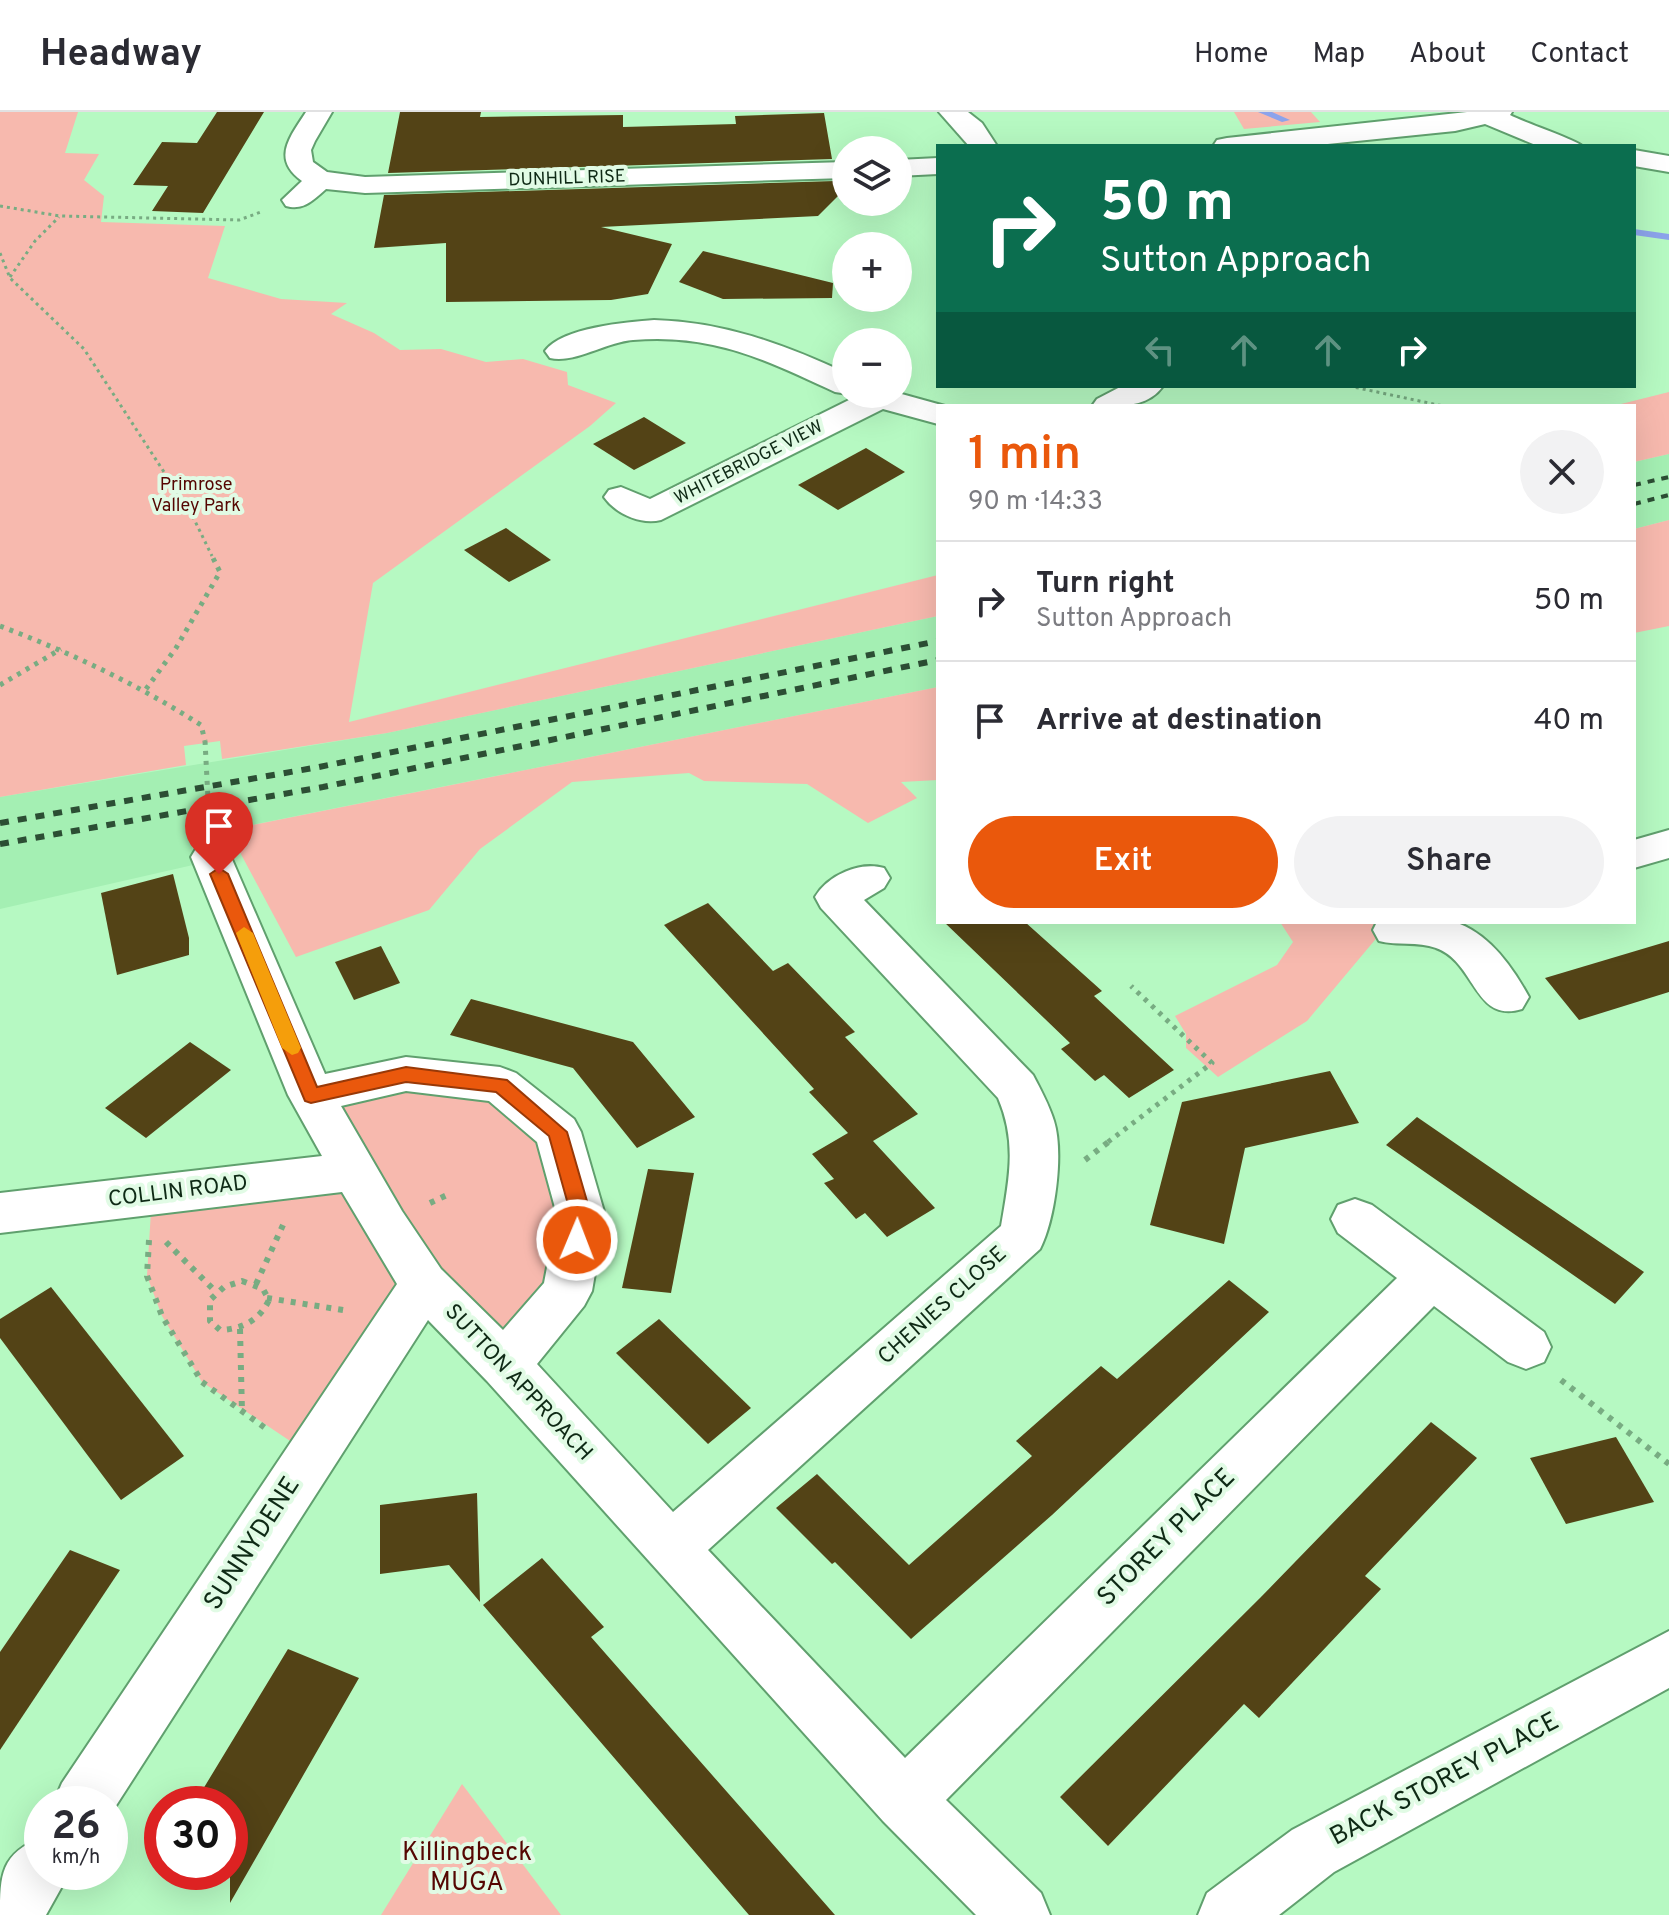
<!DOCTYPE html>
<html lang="en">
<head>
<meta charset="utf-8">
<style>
	body { margin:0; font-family:Overpass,sans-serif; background:#f2f2f3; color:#2b2b33; height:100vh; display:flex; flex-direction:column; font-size:30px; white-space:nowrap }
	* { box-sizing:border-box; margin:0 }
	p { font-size:26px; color:#7c7c81 }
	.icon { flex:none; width:44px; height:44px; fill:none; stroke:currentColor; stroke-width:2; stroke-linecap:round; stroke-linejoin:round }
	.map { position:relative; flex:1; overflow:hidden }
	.sheet { position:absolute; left:936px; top:292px; width:700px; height:520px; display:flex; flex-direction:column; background:#fff; border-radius:0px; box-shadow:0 8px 32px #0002 }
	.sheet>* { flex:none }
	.hud { position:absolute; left:936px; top:32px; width:700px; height:244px; border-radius:0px; box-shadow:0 8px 32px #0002; background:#0b6e4f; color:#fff; overflow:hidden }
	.tools { position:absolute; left:832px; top:24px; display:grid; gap:16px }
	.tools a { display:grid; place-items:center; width:80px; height:80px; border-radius:50%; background:#fff; box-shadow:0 8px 32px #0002; font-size:40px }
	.speed { position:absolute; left:24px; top:1674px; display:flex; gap:16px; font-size:40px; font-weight:700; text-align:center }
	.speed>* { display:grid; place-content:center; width:104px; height:104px; border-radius:50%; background:#fff; box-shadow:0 8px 32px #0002; line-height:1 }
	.speed small { font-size:20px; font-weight:400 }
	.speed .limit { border:12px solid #d22; background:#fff; color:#111 }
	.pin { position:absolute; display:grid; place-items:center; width:68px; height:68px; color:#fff; margin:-82px -34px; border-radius:50% 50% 50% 0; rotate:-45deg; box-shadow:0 0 8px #0007 }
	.pin .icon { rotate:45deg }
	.me { position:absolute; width:88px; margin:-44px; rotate:1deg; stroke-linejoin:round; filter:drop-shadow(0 0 6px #0008) }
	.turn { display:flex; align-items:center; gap:28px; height:168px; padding:0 32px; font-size:36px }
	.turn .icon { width:104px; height:104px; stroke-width:2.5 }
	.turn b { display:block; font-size:56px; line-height:68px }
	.lanes { display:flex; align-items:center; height:76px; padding:0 32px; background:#0003; justify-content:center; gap:40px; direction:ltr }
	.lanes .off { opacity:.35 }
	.round { display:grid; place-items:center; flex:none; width:84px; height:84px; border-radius:42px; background:#f2f2f3 }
	.overview { display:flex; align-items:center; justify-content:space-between; height:136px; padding:0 32px }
	h1 { font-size:48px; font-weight:600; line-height:60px; color:#ea580c }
	.primary-button { display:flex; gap:16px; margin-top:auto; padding:16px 32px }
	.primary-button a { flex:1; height:92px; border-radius:48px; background:#ea580c; color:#fff; font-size:32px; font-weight:600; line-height:92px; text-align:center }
	.primary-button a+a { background:#f2f2f3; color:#2b2b33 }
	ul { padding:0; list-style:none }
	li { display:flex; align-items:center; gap:24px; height:120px; padding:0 32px; border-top:2px solid #e1e1e2 }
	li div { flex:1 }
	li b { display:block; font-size:30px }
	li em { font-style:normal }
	header { display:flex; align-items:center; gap:48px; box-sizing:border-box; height:112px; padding:0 40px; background:#fff; border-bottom:2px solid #e1e1e2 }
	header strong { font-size:38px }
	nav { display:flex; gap:44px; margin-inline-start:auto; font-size:28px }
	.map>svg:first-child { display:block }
</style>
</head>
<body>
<header>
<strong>Headway</strong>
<nav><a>Home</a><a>Map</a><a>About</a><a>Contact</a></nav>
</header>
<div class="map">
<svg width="1669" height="1803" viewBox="0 0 1669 1803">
	<rect width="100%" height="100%" fill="#b6f9c2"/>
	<!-- built -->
	<g fill="#a4efb3">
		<polygon points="1669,342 1669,408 1634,417 1634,350"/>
		<polygon points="938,504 938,575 192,725 193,753 0,797 0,685 387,621"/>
	</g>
	<!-- green -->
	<g fill="#f7b9ae">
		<polygon points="0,0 78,0 65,41 99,42 84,68 104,84 101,110 225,114 208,166 281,187 347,191 331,202 374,221 400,238 441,237 486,250 523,247 567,260 568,273 616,291 590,314 373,471 349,610 938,463 938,504 387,621 222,647 220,629 184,634 186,653 0,685"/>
		<polygon points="1234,0 1311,0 1320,10 1244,17"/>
		<polygon points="1669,280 1669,342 1634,350 1634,294 1613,294"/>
		<polygon points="1669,408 1669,514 1634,521 1634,417"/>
		<polygon points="938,575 938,668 901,670 917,686 868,711 807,672 704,669 689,661 572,670 480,737 429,798 296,845 228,718"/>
		<polygon points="1280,810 1390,810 1307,909 1218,965 1186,936 1186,922 1175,904 1277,853 1293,830"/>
		<polygon points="500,973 558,1020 581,1103 505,1253 424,1172 311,1343 202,1270 162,1204 147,1164 152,1083 356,1059 311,983"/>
		<polygon points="462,1672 561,1803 381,1803"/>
	</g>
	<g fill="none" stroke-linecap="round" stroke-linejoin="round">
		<!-- stream -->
		<g fill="#8ca3eb" fill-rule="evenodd">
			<polygon points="1258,0 1272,0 1290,8 1282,10"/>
			<polygon points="1634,117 1669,122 1669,128 1634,123"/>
		</g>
	</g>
	<!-- building -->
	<g fill="#534316">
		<polygon points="217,0 264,0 203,101 152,99 168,74 133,73 162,30 197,31"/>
		<polygon points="400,0 481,0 480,5 623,3 623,15 736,12 735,4 824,1 832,47 388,61"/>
		<polygon points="835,69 838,84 818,104 601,115 672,132 648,182 611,188 446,190 446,131 374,136 384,83"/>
		<polygon points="703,139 833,171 832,186 723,187 679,170"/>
		<polygon points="644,305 686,331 634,358 593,332"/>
		<polygon points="866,336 905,360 838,398 798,373"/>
		<polygon points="506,416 551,448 509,470 464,438"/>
		<polygon points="173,762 189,826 189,843 117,863 101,781"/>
		<polygon points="708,791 773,859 788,851 855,920 845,925 918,1002 873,1029 935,1096 887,1125 865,1101 856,1107 824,1071 834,1067 812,1042 848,1021 809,980 814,977 664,813"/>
		<polygon points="944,810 1025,810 1102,879 1094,884 1174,958 1129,986 1104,963 1095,969 1061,937 1070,931"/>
		<polygon points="1669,829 1669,880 1579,908 1545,866"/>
		<polygon points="381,834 400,871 354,888 335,850"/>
		<polygon points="471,887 633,930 695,1005 637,1036 573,956 450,923"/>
		<polygon points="190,930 231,958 146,1026 105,996"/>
		<polygon points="1330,959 1359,1011 1245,1036 1224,1132 1150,1113 1182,990"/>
		<polygon points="1417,1005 1526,1080 1644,1160 1615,1192 1386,1033"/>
		<polygon points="648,1057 694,1061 671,1181 622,1176"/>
		<polygon points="1229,1168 1269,1200 1052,1403 911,1527 835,1450 832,1452 776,1396 817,1362 909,1453 1032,1344 1016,1329 1101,1254 1117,1267"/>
		<polygon points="51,1175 184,1344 121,1388 0,1226 0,1207"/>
		<polygon points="659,1207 751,1296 708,1332 616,1241"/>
		<polygon points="1431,1310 1477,1346 1365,1464 1381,1477 1259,1606 1244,1592 1108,1734 1060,1685 1260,1486"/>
		<polygon points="1616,1325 1654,1390 1566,1412 1530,1346"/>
		<polygon points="477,1381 480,1490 449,1453 380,1462 380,1393"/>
		<polygon points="70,1438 120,1458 0,1638 0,1540"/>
		<polygon points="542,1446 604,1515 591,1525 835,1803 749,1803 483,1493"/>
		<polygon points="288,1537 359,1566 230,1791 230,1692 194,1692"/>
	</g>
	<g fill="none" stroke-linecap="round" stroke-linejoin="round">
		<defs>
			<g id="minor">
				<path d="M306,0H332L315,29L311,38L313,50L327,60L365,65L846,50V66L365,81L326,77C313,88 304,99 286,94L282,88L302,69C271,47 290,25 306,0Z"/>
				<polygon points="939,0 968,0 982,11 997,34 969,34"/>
				<path d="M1467,0H1512L1510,3C1523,10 1577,28 1582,34H1538L1485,12L1455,19L1308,34H1213L1217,28L1227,26Z"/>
				<polygon points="1634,38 1669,44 1669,60 1634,54"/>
				<polygon points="938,46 938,62 898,64 898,48"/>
				<path d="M654,208C724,210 783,232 846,261L848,282L835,280C766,248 712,221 633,228C606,230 574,252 550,246L545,239C561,216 626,210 654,208Z"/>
				<path d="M1122,274H1163C1147,297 1117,294 1092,294L1097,287Z"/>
				<path d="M898,281L945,294H938V312L883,297L661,408C641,413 616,402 604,385L609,378L621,375L650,387L853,286L850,282Z"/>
				<polygon points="1669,718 1669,746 1634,756 1634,728"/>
				<path d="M211,731L225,735L231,745L325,962L406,945L500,955L516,961L574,1007L581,1020L605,1103L592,1179L584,1194L537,1252L673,1400L1001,1114C1009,1067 1017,1030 998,986L821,796L815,785C828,763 860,749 884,756L890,766L884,776L864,788L1033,963C1041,978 1049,993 1054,1009C1064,1041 1055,1108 1040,1137L708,1438L905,1646L1397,1166L1338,1121L1331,1107L1338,1093L1355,1087L1372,1093L1544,1220L1551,1235L1544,1250L1526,1257L1508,1250L1434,1194L946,1688L1041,1781L1050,1803H976L883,1709L487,1269L428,1208L110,1703V1692H53L62,1671L397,1172L342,1080L0,1121V1081L322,1044L288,983L191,745L197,735ZM406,979L489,989L537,1030L557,1103L544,1171L503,1218L441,1157L402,1099L341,994Z"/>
				<path d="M1377,810H1454C1488,820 1512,854 1529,885L1522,897C1474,912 1476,850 1436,836C1418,829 1397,834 1379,829L1373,818Z"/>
				<polygon points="1669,1519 1669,1576 1334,1760 1279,1803 1198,1803 1207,1781 1292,1718"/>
				<path d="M42,1725V1760H70L46,1803H0C0,1762 1,1742 42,1725Z"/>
			</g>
		</defs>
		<!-- minor casing -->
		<use href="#minor" stroke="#60a06e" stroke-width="4"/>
		<!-- path-far2 -->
		<g stroke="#78ac82" stroke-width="3" stroke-dasharray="3 4" stroke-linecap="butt">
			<polyline points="0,94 60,104 239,108 261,100"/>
			<polyline points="0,141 10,166 84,237 192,403 212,444"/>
			<polyline points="10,165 35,129 59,105"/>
			<polyline points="1349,274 1443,294"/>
		</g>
		<!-- path-far1 -->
		<g stroke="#78ac82" stroke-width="5" stroke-dasharray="4 6" stroke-linecap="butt">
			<path d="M0,514C71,541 137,572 201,613L205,629"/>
			<polyline points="0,573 61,537"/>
			<polyline points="146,577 176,536 220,460 211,442"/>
			<polyline points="1108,1030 1212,951 1131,874"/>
		</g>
		<!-- path -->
		<g stroke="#78ac82" stroke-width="6" stroke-dasharray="5 7" stroke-linecap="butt">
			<polyline points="1085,1048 1111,1028"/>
			<polyline points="430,1091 447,1083"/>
			<polyline points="149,1128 147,1164 162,1204 202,1270 268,1318"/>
			<polyline points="166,1130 216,1180"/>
			<path d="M242,1169L263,1177L269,1188C259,1209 242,1217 220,1218L210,1209V1188L224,1175Z"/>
			<polyline points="256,1172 283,1113"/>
			<polyline points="267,1186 349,1199"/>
			<polyline points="240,1217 242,1300"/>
			<polyline points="1561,1268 1669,1352"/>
		</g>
		<!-- minor -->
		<use href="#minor" fill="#fff" fill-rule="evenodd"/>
		<!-- rail-far1 -->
		<g stroke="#2c4e34" stroke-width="4" stroke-dasharray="7 7" stroke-linecap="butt">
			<polyline points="1634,373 1669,365"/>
			<polyline points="1634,392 1669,383"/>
		</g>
		<!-- rail -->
		<g stroke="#2c4e34" stroke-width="6" stroke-dasharray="9 9" stroke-linecap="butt">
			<polyline points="0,711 319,655 938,529"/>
			<polyline points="0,732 323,675 938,548"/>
		</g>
		<!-- path-bridge -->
		<polyline stroke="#78ac82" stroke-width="5" stroke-dasharray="4 6" stroke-linecap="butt" points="205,629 211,745"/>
	</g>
	<!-- route -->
	<polygon fill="#ea580c" stroke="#983908" stroke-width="2" points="219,756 228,762 317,975 406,955 507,968 567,1020 591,1103 584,1134 577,1137 570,1134 567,1128 571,1103 549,1024 496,980 406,970 311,991 305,989 210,762"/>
	<!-- slow -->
	<polygon fill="#f59e0b" points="244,815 253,821 301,936 298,941 292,943 282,936 236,821"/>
	<g text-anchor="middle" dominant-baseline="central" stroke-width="8" stroke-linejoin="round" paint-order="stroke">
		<!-- far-street labels -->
		<g font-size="18" fill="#0e2915" stroke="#e1fbe5">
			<text transform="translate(567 67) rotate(-2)">DUNHILL RISE</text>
			<text transform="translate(749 351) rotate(-27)">WHITEBRIDGE VIEW</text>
		</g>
		<!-- far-park labels -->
		<g font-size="18" fill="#550602" stroke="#e1fbe5">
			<text x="196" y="373">Primrose<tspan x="196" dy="21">Valley Park</tspan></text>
		</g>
		<!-- street labels -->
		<g font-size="22" fill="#0e2915" stroke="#e1fbe5">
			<text transform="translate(178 1080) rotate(-7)">COLLIN ROAD</text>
			<text transform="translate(943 1194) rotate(-42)">CHENIES CLOSE</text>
			<text transform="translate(518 1271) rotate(47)">SUTTON APPROACH</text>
		</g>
		<!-- near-street labels -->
		<g font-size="26" fill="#0e2915" stroke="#e1fbe5">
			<text transform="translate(1167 1426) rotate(-45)">STOREY PLACE</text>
			<text transform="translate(253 1432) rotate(-57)">SUNNYDENE</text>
			<text transform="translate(1445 1668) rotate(-28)">BACK STOREY PLACE</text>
		</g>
		<!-- near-park labels -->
		<g font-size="26" fill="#550602" stroke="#e1fbe5">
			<text x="467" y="1741">Killingbeck<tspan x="467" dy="30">MUGA</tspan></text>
		</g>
	</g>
</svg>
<div class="tools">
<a><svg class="icon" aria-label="layers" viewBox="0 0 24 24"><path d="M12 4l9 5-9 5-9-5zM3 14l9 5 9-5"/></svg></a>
<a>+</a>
<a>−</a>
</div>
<div class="speed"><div>26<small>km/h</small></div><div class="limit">30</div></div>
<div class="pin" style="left:219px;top:762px;background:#d93025"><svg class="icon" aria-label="arrive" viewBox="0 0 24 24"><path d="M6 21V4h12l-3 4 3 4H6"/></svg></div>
<svg class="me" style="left:577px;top:1128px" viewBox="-20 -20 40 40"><circle r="17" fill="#ea580c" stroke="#fff" stroke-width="3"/><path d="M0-11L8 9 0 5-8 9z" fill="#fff"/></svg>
<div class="hud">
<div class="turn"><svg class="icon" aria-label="right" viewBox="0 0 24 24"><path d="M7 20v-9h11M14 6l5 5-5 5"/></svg><div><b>50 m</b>Sutton Approach</div></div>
<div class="lanes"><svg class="icon off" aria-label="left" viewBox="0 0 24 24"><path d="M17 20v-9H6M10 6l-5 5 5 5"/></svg><svg class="icon off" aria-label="ahead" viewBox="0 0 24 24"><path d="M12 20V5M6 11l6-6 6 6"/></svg><svg class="icon off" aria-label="ahead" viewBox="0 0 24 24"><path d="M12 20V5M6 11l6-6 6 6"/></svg><svg class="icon" aria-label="right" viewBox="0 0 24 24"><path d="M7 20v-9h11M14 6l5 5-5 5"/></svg></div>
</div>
<section class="sheet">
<div class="overview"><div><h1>1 min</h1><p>90 m · 14:33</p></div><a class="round"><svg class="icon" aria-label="close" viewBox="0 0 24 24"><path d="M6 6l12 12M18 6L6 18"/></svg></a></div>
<ul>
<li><svg class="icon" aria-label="right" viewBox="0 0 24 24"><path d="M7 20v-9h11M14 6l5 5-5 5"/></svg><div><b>Turn right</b><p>Sutton Approach</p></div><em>50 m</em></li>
<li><svg class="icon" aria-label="arrive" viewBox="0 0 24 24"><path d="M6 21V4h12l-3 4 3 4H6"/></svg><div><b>Arrive at destination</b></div><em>40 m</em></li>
</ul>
<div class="primary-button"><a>Exit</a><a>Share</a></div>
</section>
</div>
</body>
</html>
